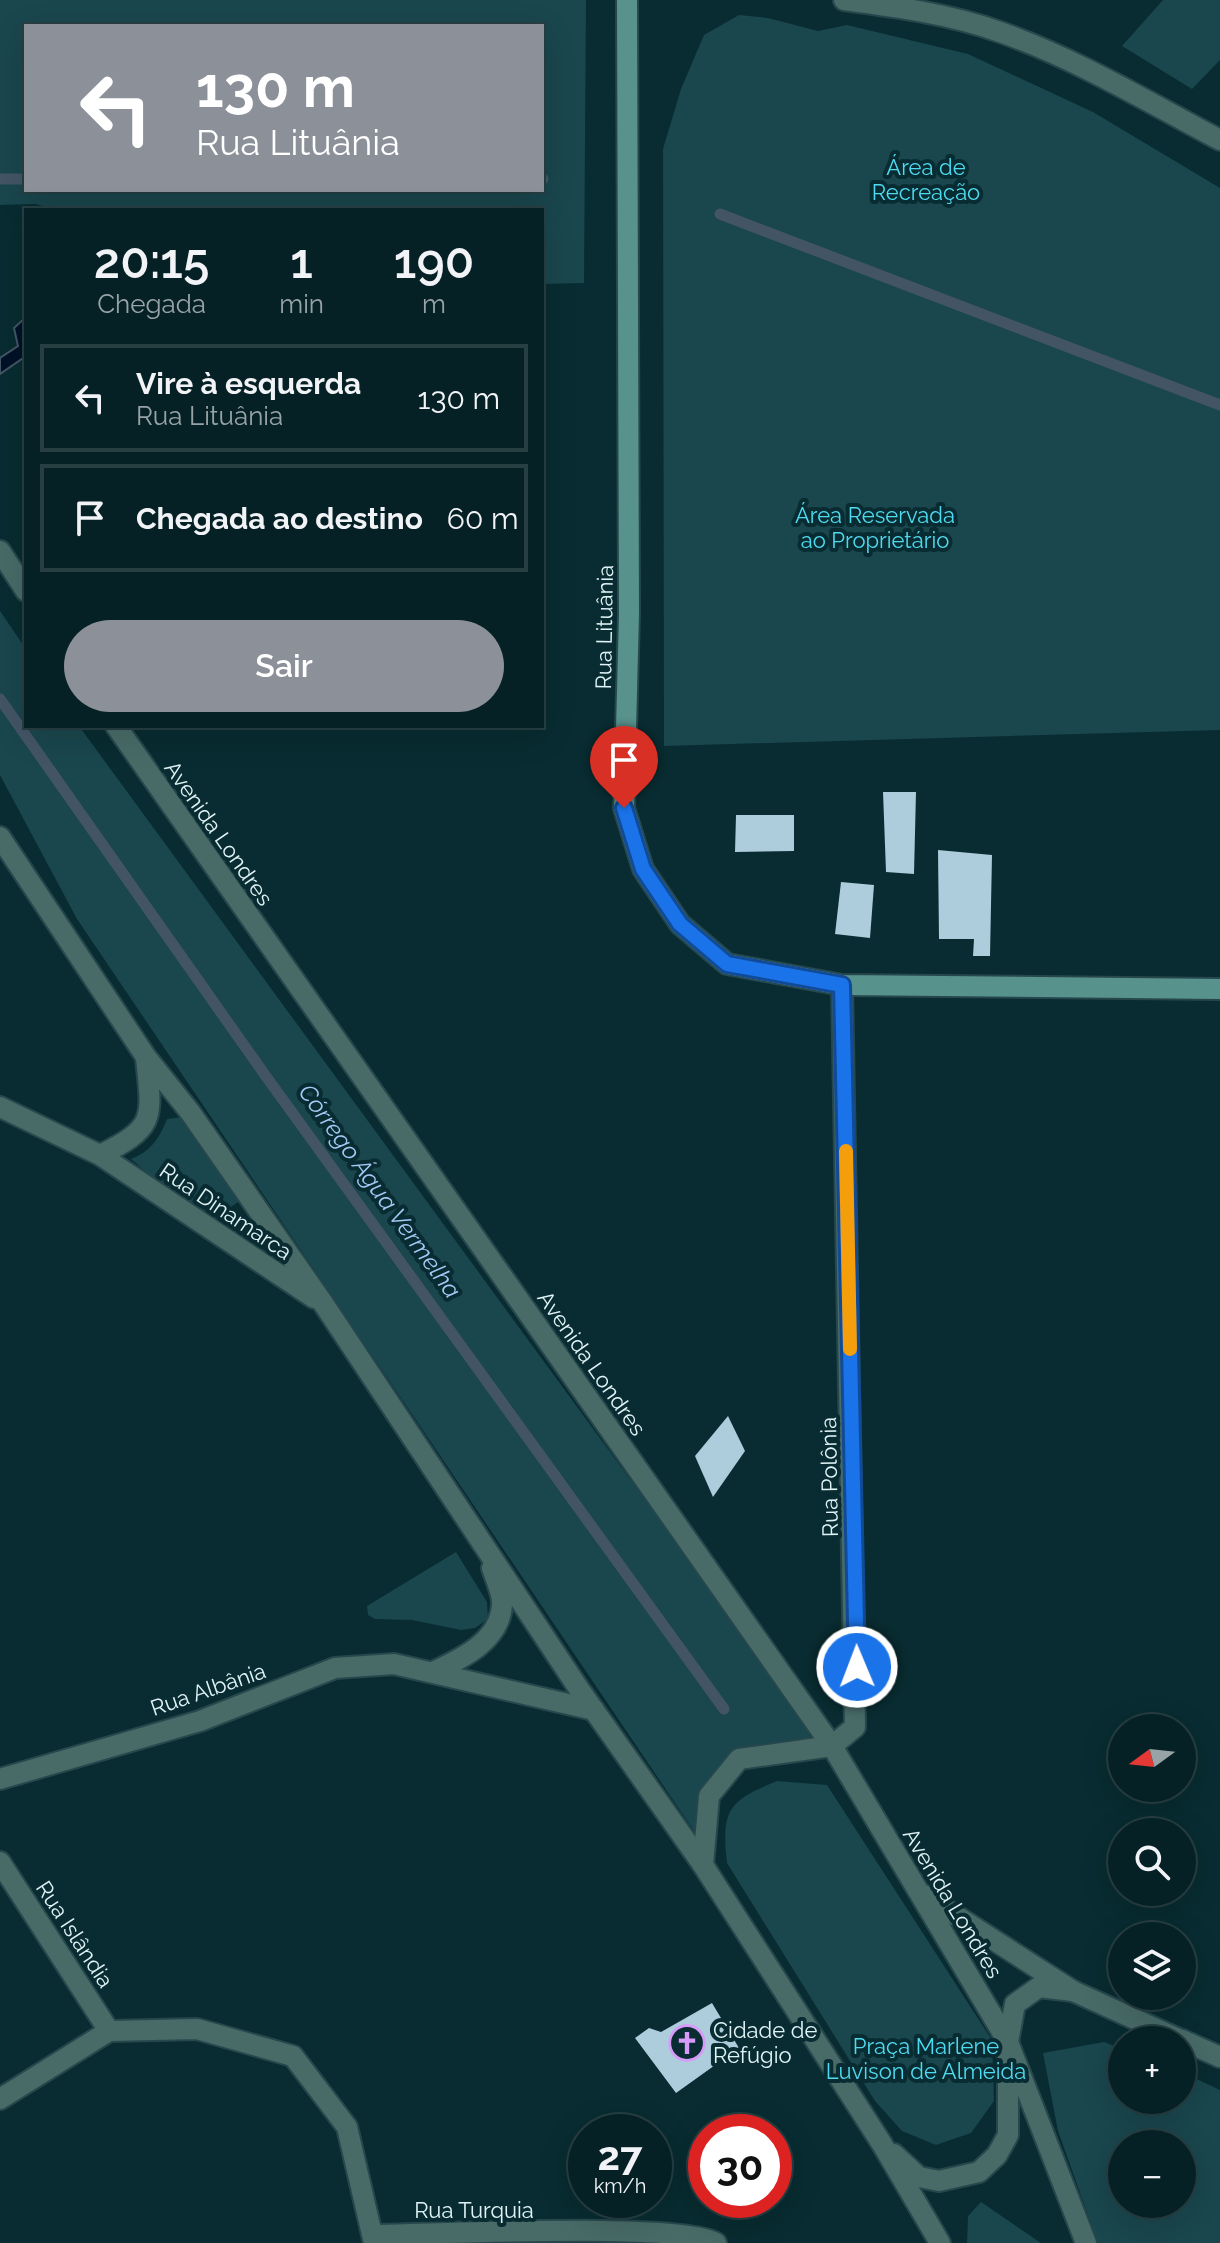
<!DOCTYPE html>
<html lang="pt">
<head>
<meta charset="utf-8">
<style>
	body { margin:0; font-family:Raleway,sans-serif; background:#0f292d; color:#f1f3f6; height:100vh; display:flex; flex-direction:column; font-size:30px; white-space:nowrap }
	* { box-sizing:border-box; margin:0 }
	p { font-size:26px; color:#98a3a7 }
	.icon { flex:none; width:44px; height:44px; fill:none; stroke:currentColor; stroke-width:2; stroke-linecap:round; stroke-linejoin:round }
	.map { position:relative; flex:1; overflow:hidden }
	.drawer { position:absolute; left:24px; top:208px; width:520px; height:520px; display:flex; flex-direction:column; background:#062125; border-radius:0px; box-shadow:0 8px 32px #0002,0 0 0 2px #273e42 }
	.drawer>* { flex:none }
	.banner { position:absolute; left:24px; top:24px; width:520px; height:168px; border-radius:0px; box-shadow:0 8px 32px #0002,0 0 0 2px #273e42; background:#8c9099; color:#fff; overflow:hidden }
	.needle { width:52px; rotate:255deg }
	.buttons { position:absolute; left:1108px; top:1714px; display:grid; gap:16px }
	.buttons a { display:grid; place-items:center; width:88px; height:88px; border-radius:50%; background:#062125; box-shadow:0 8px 32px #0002,0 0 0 2px #273e42; font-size:40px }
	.speed { position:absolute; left:568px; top:2114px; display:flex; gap:16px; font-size:40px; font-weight:700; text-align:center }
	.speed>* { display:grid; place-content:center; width:104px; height:104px; border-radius:50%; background:#062125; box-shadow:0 8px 32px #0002,0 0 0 2px #273e42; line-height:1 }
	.speed small { font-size:20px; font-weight:400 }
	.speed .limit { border:12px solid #d22; background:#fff; color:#111 }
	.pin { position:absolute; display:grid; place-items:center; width:68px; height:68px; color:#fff; margin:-82px -34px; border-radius:50% 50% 50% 0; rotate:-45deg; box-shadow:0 0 8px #0007 }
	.pin .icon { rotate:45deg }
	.me { position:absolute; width:88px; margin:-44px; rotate:359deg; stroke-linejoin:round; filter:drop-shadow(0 0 6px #0008) }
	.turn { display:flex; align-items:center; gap:28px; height:168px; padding:0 40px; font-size:36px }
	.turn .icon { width:104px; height:104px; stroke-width:2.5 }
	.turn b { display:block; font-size:56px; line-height:68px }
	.eta { display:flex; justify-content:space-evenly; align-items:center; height:136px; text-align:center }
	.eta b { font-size:48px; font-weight:600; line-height:56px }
	.cta { display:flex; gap:16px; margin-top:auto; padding:16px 40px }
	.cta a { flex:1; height:92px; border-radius:48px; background:#8c9099; color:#fff; font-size:32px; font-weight:600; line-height:92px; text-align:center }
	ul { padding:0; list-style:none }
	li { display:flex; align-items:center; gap:24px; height:108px; margin:0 16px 12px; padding:0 24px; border:4px solid #273e42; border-radius:0px }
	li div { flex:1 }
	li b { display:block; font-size:30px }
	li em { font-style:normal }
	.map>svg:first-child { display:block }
</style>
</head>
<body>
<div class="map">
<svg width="1220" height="2243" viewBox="0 0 1220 2243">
	<rect width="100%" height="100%" fill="#082c31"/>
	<!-- green -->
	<g fill="#1a464d" fill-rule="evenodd">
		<path d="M0,0H586L584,283L542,284V210H203L177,207L165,210H59L35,204L0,205ZM26,26H542V190H26Z"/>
		<polygon points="1163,0 1220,0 1220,60 1192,89 1122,46"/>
		<polygon points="739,15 768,18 818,31 847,25 968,54 1093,112 1220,188 1220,730 664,746 663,149 681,89 704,35"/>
		<polygon points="0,611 26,649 26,726 79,726 823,1743 734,1756 703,1796 694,1831 77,919 0,775"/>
		<path d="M183,1117L241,1200L219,1215L180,1201L131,1159C151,1151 159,1139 167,1119Z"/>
		<polygon points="456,1552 487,1602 488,1619 475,1628 461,1630 412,1620 375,1619 368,1615 367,1606"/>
		<path d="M777,1781L827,1785L992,2040L994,2101L971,2133L936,2145L902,2131L875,2101L727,1863C721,1810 728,1801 777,1781Z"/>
		<path d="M1104,2042L1122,2049V2100H1182V2072L1220,2090V2243H1098L1058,2131L1043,2053ZM1182,2144V2204H1122V2144Z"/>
		<polygon points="981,2202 1041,2243 967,2243 968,2216"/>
	</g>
	<!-- water -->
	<polygon fill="#001127" stroke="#435565" stroke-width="2" points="26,317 26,356 0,374 0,358 18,346 14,328"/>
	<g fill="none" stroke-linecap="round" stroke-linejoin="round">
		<!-- stream -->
		<g stroke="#435565" stroke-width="11">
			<polyline points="0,179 26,179"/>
			<polyline points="542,179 543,179"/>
			<polyline points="720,214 1220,405"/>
			<polyline points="0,699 265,1075 724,1709"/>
		</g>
	</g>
	<!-- building -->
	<g fill="#adccdc">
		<polygon points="883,792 916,792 914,874 886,872"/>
		<polygon points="736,815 794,815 794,851 735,852"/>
		<polygon points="938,850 992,855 990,956 973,956 974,939 939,939"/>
		<polygon points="841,882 874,885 870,938 835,934"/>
		<polygon points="728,1416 745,1451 713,1497 695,1456"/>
		<polygon points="712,2003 739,2048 676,2093 635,2038 649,2028 661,2032"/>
	</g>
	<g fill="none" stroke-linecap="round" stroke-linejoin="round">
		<defs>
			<g id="street">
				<path d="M844,0C897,7 950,14 1000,32C1077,59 1148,102 1220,140"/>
				<polyline points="0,551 26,591"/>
				<polyline points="116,726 832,1746 1008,2042 1086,2243"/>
				<polyline points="0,837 146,1057 190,1112 325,1306 579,1689 703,1865 882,2144 940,2243"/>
				<polyline points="0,1107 100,1155 314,1298"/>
				<path d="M100,1155C157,1127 152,1118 146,1058"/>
				<path d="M433,1672C461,1659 500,1641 502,1605C503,1594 495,1578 492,1568"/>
				<polyline points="0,1779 200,1721 335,1668 394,1664 594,1710"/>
				<polyline points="0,1862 109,2031"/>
				<polyline points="703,1865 709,1796 739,1759 832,1746 855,1727 842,985"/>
				<polyline points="924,1895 1073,1991 1181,2040"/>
				<polyline points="1182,2040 1220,2057"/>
				<polyline points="0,2099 109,2031 197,2029 293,2056 347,2127 374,2243"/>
				<polyline points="894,2154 919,2177 939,2181 979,2172 997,2155 1008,2135 1008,2042 1015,2004 1039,1987 1073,1991"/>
				<path d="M374,2235C429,2234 683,2222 716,2243"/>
			</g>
			<polyline id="secondary" points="627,0 629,613 624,808 643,869 680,924 727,964 842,985 1220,989"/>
		</defs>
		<!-- street casing -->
		<use href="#street" stroke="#26484d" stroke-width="24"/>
		<!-- secondary casing -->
		<use href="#secondary" stroke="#26484d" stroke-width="24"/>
		<!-- street -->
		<use href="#street" stroke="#486b68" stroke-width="20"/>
		<!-- secondary -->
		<use href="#secondary" stroke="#58928d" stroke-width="20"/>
	</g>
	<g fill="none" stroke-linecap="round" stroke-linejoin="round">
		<defs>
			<polyline id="route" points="624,808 643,869 680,924 727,964 842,985 857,1667"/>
		</defs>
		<!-- route casing -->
		<use href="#route" stroke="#114b97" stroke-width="20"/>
		<!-- route -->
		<use href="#route" stroke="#1a73e8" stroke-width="14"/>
		<!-- slow -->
		<polyline stroke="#f59e0b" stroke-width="14" points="846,1151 850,1349"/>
	</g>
	<!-- icons -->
	<defs>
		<symbol id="church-ring" viewBox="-11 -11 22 22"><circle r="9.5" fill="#082c31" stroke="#d89af8" stroke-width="1.5"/><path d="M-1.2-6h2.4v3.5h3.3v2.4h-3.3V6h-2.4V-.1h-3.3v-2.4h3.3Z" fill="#d89af8"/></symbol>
	</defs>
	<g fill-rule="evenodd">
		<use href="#church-ring" x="667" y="2023" width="40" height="40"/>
	</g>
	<g text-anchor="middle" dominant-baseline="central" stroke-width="8" stroke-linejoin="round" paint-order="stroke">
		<!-- park labels -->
		<g font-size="22" fill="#4fdaf0" stroke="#082c31">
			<text x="926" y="167">Área de<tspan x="926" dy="25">Recreação</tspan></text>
			<text x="875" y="515">Área Reservada<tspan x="875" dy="25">ao Proprietário</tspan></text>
			<text x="926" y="2046">Praça Marlene<tspan x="926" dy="25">Luvison de Almeida</tspan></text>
		</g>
		<!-- street labels -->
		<g font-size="22" fill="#e0f3f6" stroke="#082c31">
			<text transform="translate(604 627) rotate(-89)">Rua Lituânia</text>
			<text transform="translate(219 833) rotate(55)">Avenida Londres</text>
			<text transform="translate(226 1211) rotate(34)">Rua Dinamarca</text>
			<text transform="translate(592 1363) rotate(55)">Avenida Londres</text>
			<text transform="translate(829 1477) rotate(-91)">Rua Polônia</text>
			<text transform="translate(208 1689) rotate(-19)">Rua Albânia</text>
			<text transform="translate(953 1903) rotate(59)">Avenida Londres</text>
			<text transform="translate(75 1934) rotate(57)">Rua Islândia</text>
			<text x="474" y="2210">Rua Turquia</text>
		</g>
		<!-- poi labels -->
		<g font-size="22" fill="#e0f3f6" stroke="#082c31" text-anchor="start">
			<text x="713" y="2030">Cidade de<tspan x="713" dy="25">Refúgio</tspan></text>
		</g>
		<!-- water labels -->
		<g font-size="24" font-style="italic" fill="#a3c9f4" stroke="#082c31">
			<text transform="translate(380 1191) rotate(54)">Córrego Água Vermelha</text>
		</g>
	</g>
</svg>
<div class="buttons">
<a><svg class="needle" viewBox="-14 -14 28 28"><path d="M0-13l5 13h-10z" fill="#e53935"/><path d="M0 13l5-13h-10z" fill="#98a3a7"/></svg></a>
<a><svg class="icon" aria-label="search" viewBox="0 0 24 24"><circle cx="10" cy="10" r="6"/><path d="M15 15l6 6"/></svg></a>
<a><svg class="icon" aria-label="layers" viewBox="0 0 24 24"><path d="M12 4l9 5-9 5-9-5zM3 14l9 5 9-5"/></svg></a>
<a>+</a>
<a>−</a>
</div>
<div class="speed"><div>27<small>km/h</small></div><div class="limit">30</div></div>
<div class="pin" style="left:624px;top:808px;background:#d93025"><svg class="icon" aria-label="arrive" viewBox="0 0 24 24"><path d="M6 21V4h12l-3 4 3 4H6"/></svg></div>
<svg class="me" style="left:857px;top:1667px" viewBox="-20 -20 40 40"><circle r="17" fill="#1a73e8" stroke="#fff" stroke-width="3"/><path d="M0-11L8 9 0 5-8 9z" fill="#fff"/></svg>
<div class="banner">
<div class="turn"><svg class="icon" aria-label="left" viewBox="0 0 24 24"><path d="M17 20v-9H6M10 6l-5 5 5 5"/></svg><div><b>130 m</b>Rua Lituânia</div></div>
</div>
<section class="drawer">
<div class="eta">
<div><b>20:15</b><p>Chegada</p></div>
<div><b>1</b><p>min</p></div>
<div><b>190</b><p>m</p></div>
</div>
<ul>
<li><svg class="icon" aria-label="left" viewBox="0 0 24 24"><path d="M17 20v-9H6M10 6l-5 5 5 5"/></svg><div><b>Vire à esquerda</b><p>Rua Lituânia</p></div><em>130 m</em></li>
<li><svg class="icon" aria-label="arrive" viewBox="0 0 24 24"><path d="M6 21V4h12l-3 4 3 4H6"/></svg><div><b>Chegada ao destino</b></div><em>60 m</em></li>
</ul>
<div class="cta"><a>Sair</a></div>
</section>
</div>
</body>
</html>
